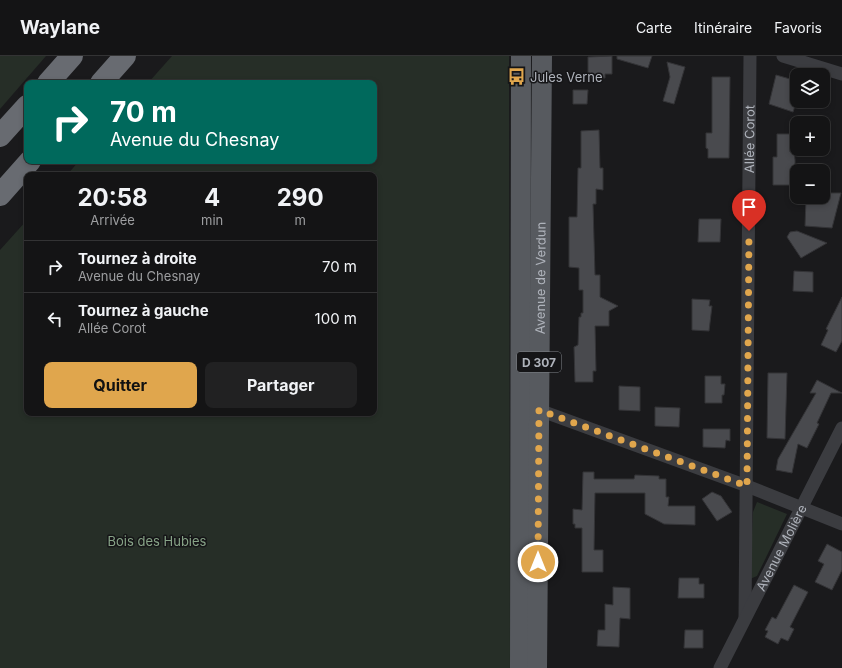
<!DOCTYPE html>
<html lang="fr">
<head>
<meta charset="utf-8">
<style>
	body { margin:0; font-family:Inter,sans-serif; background:#212122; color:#f1f3f6; height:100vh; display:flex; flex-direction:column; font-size:15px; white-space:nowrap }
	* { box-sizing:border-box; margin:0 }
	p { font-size:13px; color:#9d9ea0 }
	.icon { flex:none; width:22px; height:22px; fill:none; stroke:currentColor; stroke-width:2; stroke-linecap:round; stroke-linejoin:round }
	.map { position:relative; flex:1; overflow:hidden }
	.side { position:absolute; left:24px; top:116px; width:353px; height:244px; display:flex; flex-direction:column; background:#141415; border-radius:8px; box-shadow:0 2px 6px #0003,0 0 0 1px #333334 }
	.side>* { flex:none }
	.guide { position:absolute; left:24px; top:24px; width:353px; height:84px; border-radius:8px; box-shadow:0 2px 6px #0003,0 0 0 1px #333334; background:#00695c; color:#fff; overflow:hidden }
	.tools { position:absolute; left:790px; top:12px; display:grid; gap:8px }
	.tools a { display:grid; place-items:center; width:40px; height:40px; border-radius:8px; background:#141415; box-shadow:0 2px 6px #0003,0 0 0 1px #333334; font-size:20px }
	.pin { position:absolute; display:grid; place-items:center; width:34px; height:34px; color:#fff; margin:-41px -17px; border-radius:50% 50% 50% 0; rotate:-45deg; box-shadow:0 0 4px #0007 }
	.pin .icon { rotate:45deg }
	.me { position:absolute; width:44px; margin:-22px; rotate:0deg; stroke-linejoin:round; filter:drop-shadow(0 0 3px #0008) }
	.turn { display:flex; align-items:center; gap:14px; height:84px; padding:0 20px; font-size:18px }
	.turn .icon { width:52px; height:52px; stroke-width:2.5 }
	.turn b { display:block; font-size:28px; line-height:34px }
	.eta { display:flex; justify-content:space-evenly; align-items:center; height:68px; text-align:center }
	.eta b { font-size:24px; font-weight:700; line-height:28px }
	.primary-button { display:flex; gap:8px; margin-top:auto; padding:8px 20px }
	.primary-button a { flex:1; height:46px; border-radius:8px; background:#e0a64d; color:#111; font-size:16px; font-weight:700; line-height:46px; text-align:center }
	.primary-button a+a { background:#212122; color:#f1f3f6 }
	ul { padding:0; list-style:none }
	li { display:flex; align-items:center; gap:12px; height:52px; padding:0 20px; border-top:1px solid #333334 }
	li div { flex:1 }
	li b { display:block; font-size:15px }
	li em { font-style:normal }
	header { display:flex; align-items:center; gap:24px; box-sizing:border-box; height:56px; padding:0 20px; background:#141415; border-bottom:1px solid #333334 }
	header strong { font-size:19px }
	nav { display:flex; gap:22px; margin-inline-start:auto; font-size:14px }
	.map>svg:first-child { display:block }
</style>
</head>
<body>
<header>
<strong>Waylane</strong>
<nav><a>Carte</a><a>Itinéraire</a><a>Favoris</a></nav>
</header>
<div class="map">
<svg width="842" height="612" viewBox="0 0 842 612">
	<rect width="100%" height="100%" fill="#1a1a1c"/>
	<!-- green -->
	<g fill="#262e27">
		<polygon points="0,0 46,0 0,53"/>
		<polygon points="172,0 509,0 510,612 0,612 0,194 27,164 27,357 374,357 374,119 67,119 79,105 374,105 374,27 148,27"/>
		<polygon points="757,446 787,458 757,520 750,523 753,456"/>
	</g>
	<!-- building -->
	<g fill="#494a4e" stroke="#343437">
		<polygon points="612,0 612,18 605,18 605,22 588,22 588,1"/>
		<polygon points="617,0 652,0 648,12 617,3"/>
		<polygon points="667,6 685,11 674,48 663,45 670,21"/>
		<polygon points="776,19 797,25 797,44 793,56 769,48"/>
		<polygon points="712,21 730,21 729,102 708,102 708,93 706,92 706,77 712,77"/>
		<polygon points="573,34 588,34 587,48 573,48"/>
		<polygon points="599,74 600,112 603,112 603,134 596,133 596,148 593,148 595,219 600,219 600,241 618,250 609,255 609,270 595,270 596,315 593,315 593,326 575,326 574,291 578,289 579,261 581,261 581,257 583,257 583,234 579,234 579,212 569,211 569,161 577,161 578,112 581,112 581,75"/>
		<polygon points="777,78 790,78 790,96 794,96 795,104 795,129 773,129 773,101 777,101"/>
		<polygon points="828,137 841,137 832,172 805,170 806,143 828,143"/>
		<polygon points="699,163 721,163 720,186 698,186"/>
		<polygon points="797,175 827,187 801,202 787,181 790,176"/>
		<polygon points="794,215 813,216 813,236 793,235"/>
		<polygon points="842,241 842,285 836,296 821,289 828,274 826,273"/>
		<polygon points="692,243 710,244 709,250 712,250 709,275 692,274"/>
		<polygon points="768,317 787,317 785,383 767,382"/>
		<polygon points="705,320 721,320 721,328 725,328 724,339 722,339 722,347 705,347"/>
		<polygon points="817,324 842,337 831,337 817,367 819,368 807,392 798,388 792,417 776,414 778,403 816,337 810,337"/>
		<polygon points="619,330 640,331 640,355 619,354"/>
		<polygon points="655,351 680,352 679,371 655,370"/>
		<polygon points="703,373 730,373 730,385 726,384 725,392 703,391"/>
		<polygon points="583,416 594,416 594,423 634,423 635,419 659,420 659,423 666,423 666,441 669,441 668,450 695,450 695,469 664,468 645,458 645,437 595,437 594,494 603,494 603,516 582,516 582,472 575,472 575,468 573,468 573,453 582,454"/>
		<polygon points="712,436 721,440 732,456 717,465 702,443"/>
		<polygon points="827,488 842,496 842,514 832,534 815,526 824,508 818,505"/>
		<polygon points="679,522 699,522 699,528 704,528 704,542 678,542"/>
		<polygon points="794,529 808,536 790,571 794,573 788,585 781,582 778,588 765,581 768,575 765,574 772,561 776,563"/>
		<polygon points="613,531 630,532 630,563 620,562 619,591 597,590 598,574 605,574 605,548 613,549"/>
		<polygon points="685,574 703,574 703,592 684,592"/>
	</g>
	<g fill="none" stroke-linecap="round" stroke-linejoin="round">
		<!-- street -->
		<g stroke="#3b3c40" stroke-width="13">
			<polyline points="783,0 842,18"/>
			<polyline points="539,354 747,430 842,468"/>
			<path id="s1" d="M745,561L750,0"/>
			<path id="s2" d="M720,612L842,372"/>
		</g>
		<!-- primary -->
		<g stroke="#575a5f" stroke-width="20">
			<polyline points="520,612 521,0"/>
			<path id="s3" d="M537,612L542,0"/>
		</g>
		<!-- highway -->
		<g stroke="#686b71" stroke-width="22">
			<polyline points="48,27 72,0"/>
			<polyline points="101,27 125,0"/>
			<polyline points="0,80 27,50"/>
			<polyline points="0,139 30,105"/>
		</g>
	</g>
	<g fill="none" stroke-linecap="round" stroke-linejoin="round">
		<!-- route -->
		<polyline stroke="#e0a64d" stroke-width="7" stroke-dasharray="0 12.6" points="538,506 539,354 747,430 749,175"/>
	</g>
	<!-- icons -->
	<defs>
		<symbol id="bus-bare" viewBox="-9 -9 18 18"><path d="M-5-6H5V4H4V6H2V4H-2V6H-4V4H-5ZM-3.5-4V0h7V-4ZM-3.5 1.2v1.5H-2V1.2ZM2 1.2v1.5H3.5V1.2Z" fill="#e0a64d" stroke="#151517" stroke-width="2.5" paint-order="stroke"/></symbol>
	</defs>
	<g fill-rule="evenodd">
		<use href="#bus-bare" x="504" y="8" width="25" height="25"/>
	</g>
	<g text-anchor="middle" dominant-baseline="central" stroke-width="3" stroke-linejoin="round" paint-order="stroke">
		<!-- shield labels -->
		<rect fill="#151517" stroke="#808389" stroke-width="1" x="517" y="296" width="44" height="20" rx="3"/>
		<g font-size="12" font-weight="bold" fill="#aeb2ba">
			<text x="539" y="306">D 307</text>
		</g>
		<!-- poi labels -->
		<g font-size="13" fill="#aeb2ba" stroke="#151517" text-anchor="start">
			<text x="530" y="21">Jules Verne</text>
		</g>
		<!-- street labels -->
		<g font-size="13" fill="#aeb2ba" stroke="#151517">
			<text stroke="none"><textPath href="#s1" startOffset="478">Allée Corot</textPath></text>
			<text stroke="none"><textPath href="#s3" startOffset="390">Avenue de Verdun</textPath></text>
			<text stroke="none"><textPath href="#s2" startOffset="135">Avenue Molière</textPath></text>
		</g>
		<!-- park labels -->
		<g font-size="13" fill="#87a387" stroke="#151517">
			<text x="157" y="485">Bois des Hubies</text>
		</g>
	</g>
</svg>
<div class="tools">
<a><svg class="icon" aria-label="layers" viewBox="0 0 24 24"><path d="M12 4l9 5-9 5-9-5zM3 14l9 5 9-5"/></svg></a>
<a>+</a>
<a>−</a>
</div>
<div class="pin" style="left:749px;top:175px;background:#d93025"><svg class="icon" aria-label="arrive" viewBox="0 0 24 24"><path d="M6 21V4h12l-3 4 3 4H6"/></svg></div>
<svg class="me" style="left:538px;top:506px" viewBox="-20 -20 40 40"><circle r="17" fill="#e0a64d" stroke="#fff" stroke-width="3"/><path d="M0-11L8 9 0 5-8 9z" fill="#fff"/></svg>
<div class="guide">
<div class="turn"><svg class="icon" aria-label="right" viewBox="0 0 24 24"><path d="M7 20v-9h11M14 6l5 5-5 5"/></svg><div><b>70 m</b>Avenue du Chesnay</div></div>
</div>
<section class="side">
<div class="eta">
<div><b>20:58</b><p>Arrivée</p></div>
<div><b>4</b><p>min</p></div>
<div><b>290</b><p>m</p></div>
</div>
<ul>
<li><svg class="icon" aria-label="right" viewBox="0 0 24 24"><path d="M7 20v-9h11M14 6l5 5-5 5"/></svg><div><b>Tournez à droite</b><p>Avenue du Chesnay</p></div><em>70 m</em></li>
<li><svg class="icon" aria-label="left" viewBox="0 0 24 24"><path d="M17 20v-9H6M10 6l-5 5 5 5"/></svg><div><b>Tournez à gauche</b><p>Allée Corot</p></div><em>100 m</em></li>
</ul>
<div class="primary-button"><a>Quitter</a><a>Partager</a></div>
</section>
</div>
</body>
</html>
